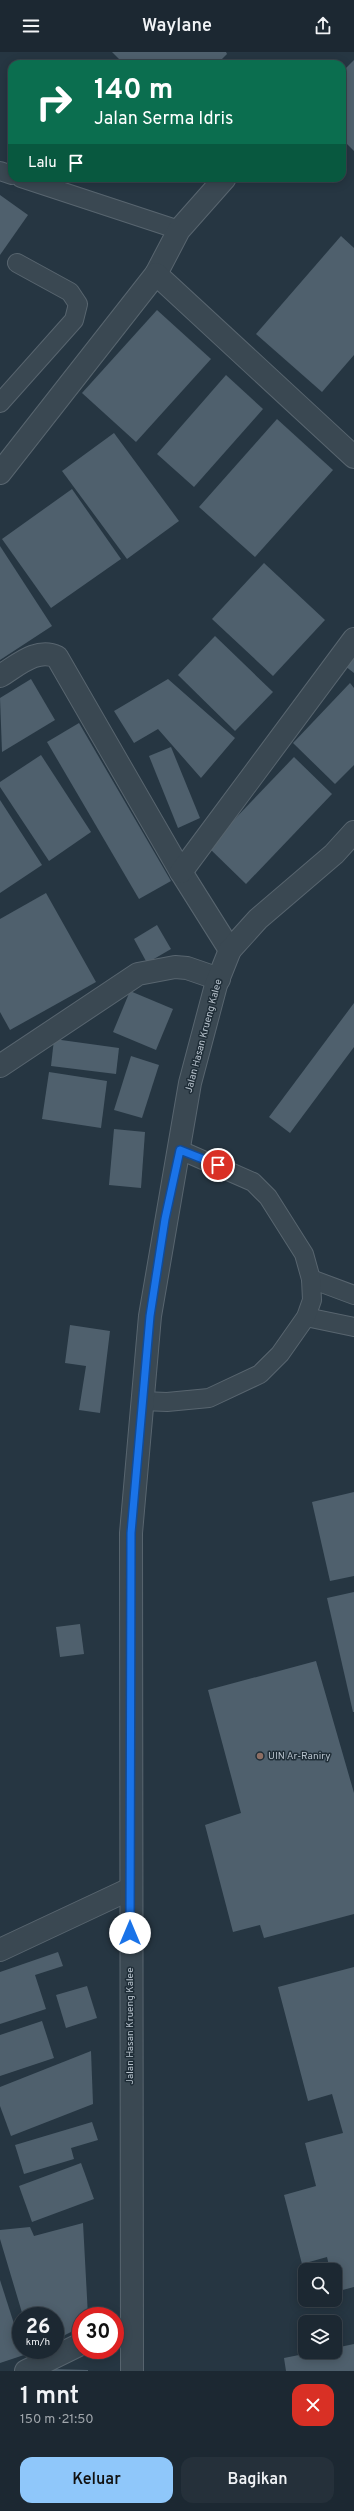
<!DOCTYPE html>
<html lang="id">
<head>
<meta charset="utf-8">
<style>
	body { margin:0; font-family:Overpass,sans-serif; background:#25303a; color:#f1f3f6; height:100vh; display:flex; flex-direction:column; font-size:15px; white-space:nowrap }
	* { box-sizing:border-box; margin:0 }
	p { font-size:13px; color:#a0a6ac }
	.icon { flex:none; width:22px; height:22px; fill:none; stroke:currentColor; stroke-width:2; stroke-linecap:round; stroke-linejoin:round }
	.map { position:relative; height:2319px; overflow:hidden }
	.details { display:flex; flex-direction:column; background:#1c2832; flex:1 }
	.details>* { flex:none }
	.top-card { position:absolute; left:8px; top:8px; width:338px; height:122px; border-radius:12px; box-shadow:0 2px 10px #0003,0 0 0 1px #3a444d; background:#0b6e4f; color:#fff; overflow:hidden }
	.buttons { position:absolute; left:298px; top:2211px; display:grid; gap:8px }
	.buttons a { display:grid; place-items:center; width:44px; height:44px; border-radius:8px; background:#1c2832; box-shadow:0 2px 10px #0003,0 0 0 1px #3a444d; font-size:20px }
	.speed { position:absolute; left:12px; top:2255px; display:flex; gap:8px; font-size:20px; font-weight:700; text-align:center }
	.speed>* { display:grid; place-content:center; width:52px; height:52px; border-radius:50%; background:#1c2832; box-shadow:0 2px 10px #0003,0 0 0 1px #3a444d; line-height:1 }
	.speed small { font-size:10px; font-weight:400 }
	.speed .limit { border:6px solid #d22; background:#fff; color:#111 }
	.pin { position:absolute; display:grid; place-items:center; width:34px; height:34px; color:#fff; margin:-17px; border:2px solid #fff; border-radius:50%; box-shadow:0 1px 4px #0007 }
	.me { position:absolute; width:44px; margin:-22px; rotate:0deg; stroke-linejoin:round; filter:drop-shadow(0 0 3px #0008) }
	.turn { display:flex; align-items:center; gap:14px; height:84px; padding:0 20px; font-size:18px }
	.turn .icon { width:52px; height:52px; stroke-width:2.5 }
	.turn b { display:block; font-size:28px; line-height:34px }
	.then { display:flex; align-items:center; height:38px; padding:0 20px; background:#0003; gap:8px; font-size:15px }
	.round { display:grid; place-items:center; flex:none; width:42px; height:42px; border-radius:12px; background:#25303a }
	.head { display:flex; align-items:center; justify-content:space-between; height:68px; padding:0 20px }
	h1 { font-size:24px; font-weight:600; line-height:30px }
	.cta { display:flex; gap:8px; margin-top:auto; padding:8px 20px }
	.cta a { flex:1; height:46px; border-radius:12px; background:#8fc7fa; color:#111; font-size:16px; font-weight:600; line-height:46px; text-align:center }
	.cta a+a { background:#25303a; color:#f1f3f6 }
	header { display:flex; justify-content:space-between; align-items:center; height:52px; padding:0 20px; background:#1c2832; font-size:18px; font-weight:600 }
	.map>svg:first-child { display:block }
</style>
</head>
<body>
<header><svg class="icon" aria-label="menu" viewBox="0 0 24 24"><path d="M4 6h16M4 12h16M4 18h16"/></svg>Waylane<svg class="icon" aria-label="share" viewBox="0 0 24 24"><path d="M12 15V3M7 8l5-5 5 5M5 13v7h14v-7"/></svg></header>
<div class="map">
<svg width="354" height="2319" viewBox="0 0 354 2319">
	<rect width="100%" height="100%" fill="#263642"/>
	<!-- building -->
	<g fill="#4f606d">
		<polygon points="112,0 226,0 227,2 217,12 124,12"/>
		<polygon points="354,8 354,99 342,87 342,20"/>
		<polygon points="114,126 124,126 120,131"/>
		<polygon points="0,143 28,163 0,203"/>
		<polygon points="341,184 354,196 354,303 322,340 256,282"/>
		<polygon points="157,258 211,307 136,390 82,341"/>
		<polygon points="226,323 263,357 194,435 157,402"/>
		<polygon points="277,367 333,418 255,505 199,455"/>
		<polygon points="114,381 179,469 127,507 62,419"/>
		<polygon points="72,437 121,507 51,556 2,487"/>
		<polygon points="0,494 52,574 0,608"/>
		<polygon points="264,511 325,568 273,624 212,567"/>
		<polygon points="215,584 273,640 235,679 178,623"/>
		<polygon points="354,603 354,621 345,614"/>
		<polygon points="31,627 55,668 2,700 0,646"/>
		<polygon points="168,627 235,686 201,726 158,677 134,691 114,659"/>
		<polygon points="350,631 354,636 354,713 335,732 293,691"/>
		<polygon points="79,671 171,829 139,847 47,690"/>
		<polygon points="171,695 200,766 178,776 149,704"/>
		<polygon points="41,703 91,780 49,809 0,735 0,730"/>
		<polygon points="294,705 332,742 246,832 208,795"/>
		<polygon points="0,748 42,813 0,841"/>
		<polygon points="46,841 96,930 10,978 0,960 0,867"/>
		<polygon points="157,873 171,897 147,911 134,887"/>
		<polygon points="130,939 173,957 156,998 113,980"/>
		<polygon points="354,951 354,995 290,1081 269,1065"/>
		<polygon points="54,987 119,996 116,1022 51,1014"/>
		<polygon points="131,1004 159,1013 142,1066 114,1058"/>
		<polygon points="49,1020 107,1029 101,1076 42,1067"/>
		<polygon points="114,1077 145,1080 141,1136 109,1133"/>
		<polygon points="70,1273 110,1279 100,1361 79,1358 86,1314 65,1311"/>
		<polygon points="354,1440 354,1524 330,1529 312,1450"/>
		<polygon points="354,1540 354,1660 353,1660 327,1546"/>
		<polygon points="80,1572 84,1602 60,1605 56,1575"/>
		<polygon points="316,1609 354,1741 354,1862 264,1886 260,1873 233,1880 205,1773 241,1761 208,1638"/>
		<polygon points="58,1900 63,1914 35,1923 46,1957 0,1972 0,1920"/>
		<polygon points="354,1915 354,2235 335,2240 335,2218 330,2218 327,2205 302,2212 284,2143 316,2134 305,2091 343,2081 332,2042 308,2049 278,1935"/>
		<polygon points="87,1934 97,1966 66,1976 56,1943"/>
		<polygon points="42,1969 54,2006 0,2024 0,1983"/>
		<polygon points="91,1999 93,2052 11,2084 0,2054 0,2035"/>
		<polygon points="92,2070 98,2088 71,2096 74,2107 24,2122 15,2093"/>
		<polygon points="81,2111 94,2147 32,2170 19,2134"/>
		<polygon points="83,2171 88,2264 81,2264 81,2275 55,2288 55,2264 23,2264 0,2187 0,2178 30,2175 34,2184"/>
		<polygon points="0,2228 24,2303 0,2311"/>
		<polygon points="354,2292 354,2319 286,2319 284,2306 314,2300 335,2300 335,2296"/>
		<polygon points="51,2317 88,2318 88,2319 51,2319"/>
	</g>
	<g fill="none" stroke-linecap="round" stroke-linejoin="round">
		<defs>
			<g id="lane">
				<polyline points="0,119 12,123"/>
				<polyline points="21,126 179,178"/>
				<polyline points="0,351 74,268 78,252 70,240 17,211"/>
				<polyline points="311,1227 354,1243"/>
				<polyline points="306,1265 354,1275"/>
				<polyline points="142,1349 167,1350 209,1346 260,1322 280,1302 306,1265 312,1248 311,1227 304,1202 268,1145 253,1130 180,1098"/>
			</g>
			<g id="street">
				<polyline points="156,222 179,178 225,126"/>
				<polyline points="0,421 156,222 354,405"/>
				<path d="M0,624C17,614 37,595 57,605L181,820L230,898"/>
				<polyline points="181,820 354,587"/>
				<polyline points="0,1014 138,922 175,915 187,916 219,927"/>
				<polyline points="0,1898 130,1837"/>
				<polyline points="26,2319 81,2292"/>
				<polyline points="132,2319 131,1481 150,1264 190,1031 216,933 230,898 258,867 334,802 354,780"/>
			</g>
		</defs>
		<!-- lane casing -->
		<use href="#lane" stroke="#58656f" stroke-width="20"/>
		<!-- street casing -->
		<use href="#street" stroke="#58656f" stroke-width="24"/>
		<!-- lane -->
		<use href="#lane" stroke="#3a4852" stroke-width="18"/>
		<!-- street -->
		<use href="#street" stroke="#3a4852" stroke-width="22"/>
	</g>
	<g fill="none" stroke-linecap="round" stroke-linejoin="round">
		<defs>
			<polyline id="route" points="130,1881 131,1481 150,1264 165,1167 180,1098 218,1113"/>
		</defs>
		<!-- route casing -->
		<use href="#route" stroke="#114b97" stroke-width="10"/>
		<!-- route -->
		<use href="#route" stroke="#1a73e8" stroke-width="7"/>
	</g>
	<!-- markers -->
	<circle fill="#8d6e63" stroke="#1f2d37" stroke-width="1.5" cx="260" cy="1704" r="4"/>
	<g text-anchor="middle" dominant-baseline="central" stroke-width="3" stroke-linejoin="round" paint-order="stroke">
		<!-- street labels -->
		<g font-size="10" fill="#b7c2cc" stroke="#1f2d37">
			<text transform="translate(204 984) rotate(-75)">Jalan Hasan Krueng Kalee</text>
			<text transform="translate(130 1974) rotate(-90)">Jalan Hasan Krueng Kalee</text>
		</g>
		<!-- poi labels -->
		<g font-size="10" fill="#b7c2cc" stroke="#1f2d37" text-anchor="start">
			<text x="268" y="1704">UIN Ar-Raniry</text>
		</g>
	</g>
</svg>
<div class="buttons">
<a><svg class="icon" aria-label="search" viewBox="0 0 24 24"><circle cx="10" cy="10" r="6"/><path d="M15 15l6 6"/></svg></a>
<a><svg class="icon" aria-label="layers" viewBox="0 0 24 24"><path d="M12 4l9 5-9 5-9-5zM3 14l9 5 9-5"/></svg></a>
</div>
<div class="speed"><div>26<small>km/h</small></div><div class="limit">30</div></div>
<div class="pin" style="left:218px;top:1113px;background:#d93025"><svg class="icon" aria-label="arrive" viewBox="0 0 24 24"><path d="M6 21V4h12l-3 4 3 4H6"/></svg></div>
<svg class="me" style="left:130px;top:1881px" viewBox="-20 -20 40 40"><circle r="19" fill="#fff"/><path d="M0-13L10 11 0 6-10 11z" fill="#1a73e8"/></svg>
<div class="top-card">
<div class="turn"><svg class="icon" aria-label="right" viewBox="0 0 24 24"><path d="M7 20v-9h11M14 6l5 5-5 5"/></svg><div><b>140 m</b>Jalan Serma Idris</div></div>
<div class="then">Lalu<svg class="icon" aria-label="arrive" viewBox="0 0 24 24"><path d="M6 21V4h12l-3 4 3 4H6"/></svg></div>
</div>
</div>
<section class="details">
<div class="head"><div><h1>1 mnt</h1><p>150 m · 21:50</p></div><a class="round" style="background:#d93025;color:#fff"><svg class="icon" aria-label="close" viewBox="0 0 24 24"><path d="M6 6l12 12M18 6L6 18"/></svg></a></div>
<div class="cta"><a>Keluar</a><a>Bagikan</a></div>
</section>
</body>
</html>
